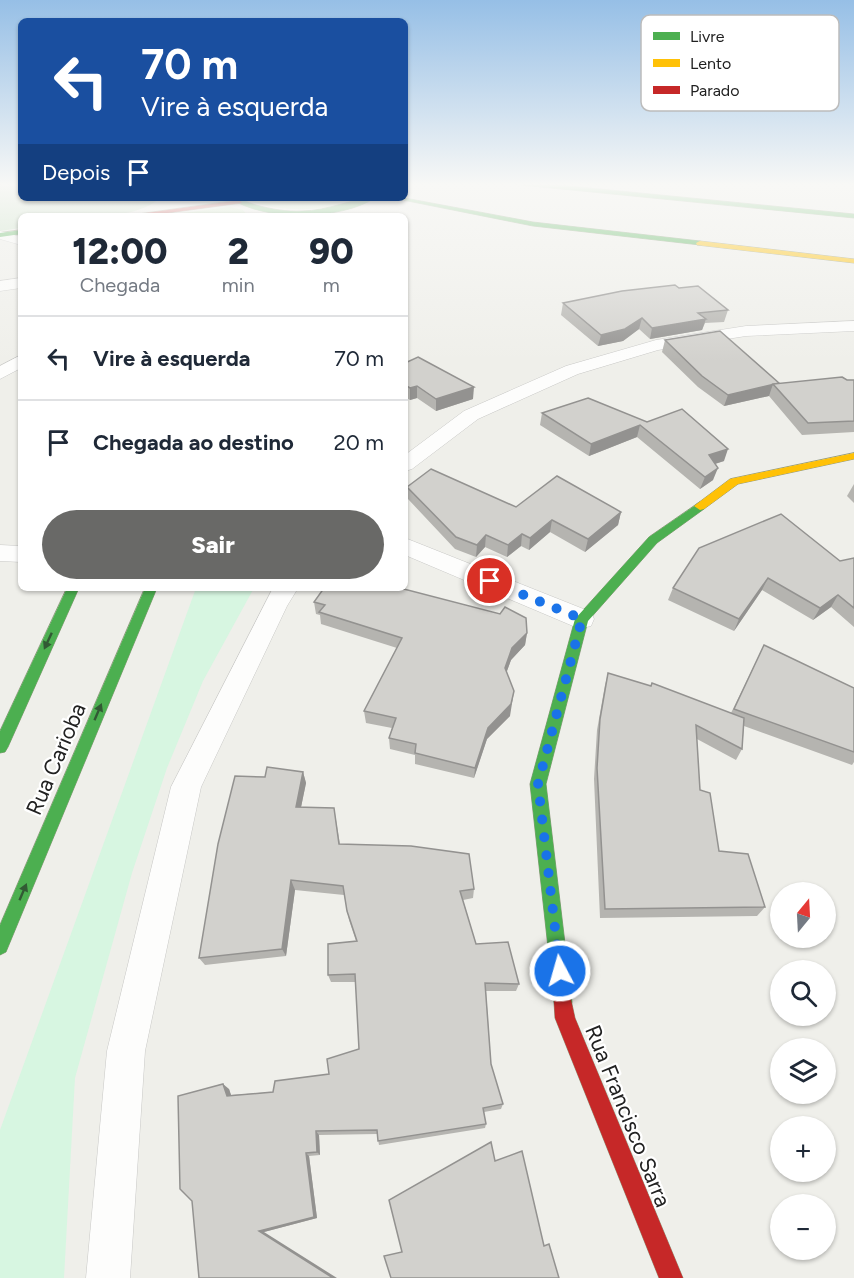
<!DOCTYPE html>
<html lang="pt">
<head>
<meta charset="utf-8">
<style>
	body { margin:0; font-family:Figtree,sans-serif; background:#f6f6f7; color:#1f2937; height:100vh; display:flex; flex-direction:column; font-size:22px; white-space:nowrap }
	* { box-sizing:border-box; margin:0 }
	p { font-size:20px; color:#747a83 }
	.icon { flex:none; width:33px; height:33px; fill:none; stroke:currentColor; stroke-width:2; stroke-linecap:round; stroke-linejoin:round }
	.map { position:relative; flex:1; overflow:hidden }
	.details { position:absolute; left:18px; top:213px; width:390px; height:378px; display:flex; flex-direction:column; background:#fff; border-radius:9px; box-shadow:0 2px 4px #0004 }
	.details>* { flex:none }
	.top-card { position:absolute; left:18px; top:18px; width:390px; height:183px; border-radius:9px; box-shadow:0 2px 4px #0004; background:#1a4fa0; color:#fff; overflow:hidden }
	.needle { width:39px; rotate:18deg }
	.controls { position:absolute; left:770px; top:882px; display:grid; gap:12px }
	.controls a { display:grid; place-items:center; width:66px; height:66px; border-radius:50%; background:#fff; box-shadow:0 2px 4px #0004; font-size:30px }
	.pin { position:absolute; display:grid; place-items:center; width:51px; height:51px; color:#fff; margin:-26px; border:3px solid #fff; border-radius:50%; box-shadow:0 2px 6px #0007 }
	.me { position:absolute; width:66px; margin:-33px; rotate:354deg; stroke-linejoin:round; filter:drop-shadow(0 0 4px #0008) }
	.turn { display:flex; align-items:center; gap:21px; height:126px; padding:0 24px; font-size:27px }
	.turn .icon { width:78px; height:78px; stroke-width:2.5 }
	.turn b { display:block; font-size:42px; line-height:51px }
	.then { display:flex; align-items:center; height:57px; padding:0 24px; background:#0003; gap:12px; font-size:22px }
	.eta { display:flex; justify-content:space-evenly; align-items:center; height:102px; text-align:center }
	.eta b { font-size:36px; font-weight:800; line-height:42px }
	.cta { display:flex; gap:12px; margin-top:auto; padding:12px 24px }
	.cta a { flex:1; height:69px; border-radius:36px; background:#696967; color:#fff; font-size:24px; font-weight:800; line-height:69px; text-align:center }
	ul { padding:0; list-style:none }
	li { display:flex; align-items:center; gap:18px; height:84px; padding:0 24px; border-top:2px solid #e0e1e3 }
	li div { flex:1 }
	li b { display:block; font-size:22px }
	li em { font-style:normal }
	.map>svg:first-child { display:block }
</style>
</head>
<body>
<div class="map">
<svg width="854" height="1278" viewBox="0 0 854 1278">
	<rect width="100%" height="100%" fill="#efefea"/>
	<!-- grass -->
	<g fill="#d1eec8">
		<path d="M243,198H363C334,212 271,214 243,198Z"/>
		<polygon points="230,207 243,210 248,216 158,216"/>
	</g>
	<!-- forest -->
	<path fill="#c1dfbf" d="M0,183H21V198H160C132,224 58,216 21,216V228L0,231Z"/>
	<!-- park -->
	<polygon fill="#d7f6e1" points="196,588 254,588 203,681 167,768 132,873 75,1078 64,1278 0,1278 0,1130"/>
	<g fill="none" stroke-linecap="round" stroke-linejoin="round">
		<defs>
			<g id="street">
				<polygon points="0,231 21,237 21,245 0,239"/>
				<polygon points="21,278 21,288 0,291 0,281"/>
				<polygon points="854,321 854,331 746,336 658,350 578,374 478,419 412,469 405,471 405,455 464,411 566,366 656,340 746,326"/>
				<polygon points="21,355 21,368 0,379 0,366"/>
				<polygon points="405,538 591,612 594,619 591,626 582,628 573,626 405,555"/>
				<polygon points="0,545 21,546 21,562 0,561"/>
				<polygon points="273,588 298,588 287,606 201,787 145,1051 130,1278 86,1278 107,1051 171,787"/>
			</g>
			<g id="fast">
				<polygon points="518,183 539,183 854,214 854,218 521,185"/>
				<path d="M230,198C240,198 247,202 256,205C271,209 287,212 302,211C328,211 352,198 375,198C341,220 264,222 230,198Z"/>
				<polygon points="393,198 405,198 533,222 700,241 704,243 700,245 533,226"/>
				<polygon points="21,230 21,234 0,237 0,233"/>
				<polygon points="700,502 706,506 704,509 657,543 588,621 546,784 572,1002 570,1009 563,1011 556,1009 554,1002 530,784 575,619 649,537"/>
				<polygon points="67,588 79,588 8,747 5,752 0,753 0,731"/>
				<polygon points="145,588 157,588 6,952 0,955 0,925"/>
			</g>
			<g id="slow">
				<polygon points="700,241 854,259 854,263 697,245 696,243"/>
				<polygon points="854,453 854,459 738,484 704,509 700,510 694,506 730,479"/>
			</g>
			<g id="jam">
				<polygon points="240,200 242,203 145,216 124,216"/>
				<polygon points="563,993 570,995 575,1018 683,1278 659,1278 555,1018 554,1002 556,995"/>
			</g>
		</defs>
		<!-- street casing -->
		<use href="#street" stroke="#c8c8c6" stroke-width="1"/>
		<!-- fast casing -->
		<use href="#fast" stroke="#929b80" stroke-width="1"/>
		<!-- slow casing -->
		<use href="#slow" stroke="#929b80" stroke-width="1"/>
		<!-- jam casing -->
		<use href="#jam" stroke="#929b80" stroke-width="1"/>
		<!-- street -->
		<use href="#street" fill="#fdfdfc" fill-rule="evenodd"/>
		<!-- fast -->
		<use href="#fast" fill="#4caf50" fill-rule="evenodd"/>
		<!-- slow -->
		<use href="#slow" fill="#ffc107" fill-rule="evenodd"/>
		<!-- jam -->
		<use href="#jam" fill="#c62828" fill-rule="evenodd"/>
	</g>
	<!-- wall -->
	<g fill="#b5b4b0">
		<polygon points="679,288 728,310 724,322 705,323 702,330 650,339 639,329 623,341 598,346 561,315 563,303"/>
		<polygon points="665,340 779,383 779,384 854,380 854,432 802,435 769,396 724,406 698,387 662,352"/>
		<polygon points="405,363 473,399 436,411 417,398 410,400 405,397"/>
		<polygon points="588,398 724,461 715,464 713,480 700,489 637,437 589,456 540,425 542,413"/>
		<polygon points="854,484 854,503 847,496"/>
		<polygon points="407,487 516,507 621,512 618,525 585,552 550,532 529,550 521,546 507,557 485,547 476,557 455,549 408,499"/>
		<polygon points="854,558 854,627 831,607 813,620 762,590 734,631 668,600 673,588 840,561"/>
		<polygon points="314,602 527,633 525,645 511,660 507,671 510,716 487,739 474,778 415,764 415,755 390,749 389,738 392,728 366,723 364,711 397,648 321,624 320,615 316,614"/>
		<polygon points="764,645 854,688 854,762 852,765 744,726 742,749 736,760 697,739 700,790 719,851 765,907 757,916 600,918 594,779 597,730 605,685 608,673 731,713"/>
		<polygon points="303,772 306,783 301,807 334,808 340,844 474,889 473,898 463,900 476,944 519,984 516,991 486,991 491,1064 503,1104 501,1109 484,1112 486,1124 485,1128 379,1145 377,1134 319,1135 320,1155 309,1156 317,1218 264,1232 199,1278 229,1089 231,1095 273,1092 329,1074 359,1049 356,982 331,982 328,975 356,941 349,920 344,895 295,890 286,956 205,965 199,958"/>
	</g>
	<!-- shaded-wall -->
	<g fill="#939290">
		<polygon points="642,318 639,329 623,341 598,346 601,335"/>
		<polygon points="706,319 702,330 650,339 652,328"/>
		<polygon points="779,383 777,388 773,384 769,396 724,406 728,395"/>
		<polygon points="417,386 417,398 410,400 410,388"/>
		<polygon points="474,387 473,399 436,411 436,399"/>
		<polygon points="640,425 637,437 589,456 591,444"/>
		<polygon points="728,449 724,461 705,467 709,455"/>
		<polygon points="718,468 713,480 700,489 705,477"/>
		<polygon points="621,512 618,525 585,552 588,539"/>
		<polygon points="552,520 550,532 529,550 530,538"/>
		<polygon points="522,534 521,546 507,557 508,545"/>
		<polygon points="486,535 485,547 476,557 477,545"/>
		<polygon points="768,578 762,590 734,631 739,619"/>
		<polygon points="838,595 831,607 813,620 820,608"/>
		<polygon points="527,633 525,645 511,660 504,679 505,668 512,648"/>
		<polygon points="514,691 510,716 487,739 474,778 475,768 488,728"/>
		<polygon points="303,772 306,783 299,817 296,807"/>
		<polygon points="291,880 295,890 286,956 282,949"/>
		<polygon points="223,1084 229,1089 233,1101 227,1096"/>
		<polygon points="316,1131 319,1135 320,1155 317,1152"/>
		<polygon points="306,1153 309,1156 317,1218 264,1232 337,1278 333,1278 259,1231"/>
	</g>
	<!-- building -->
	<g fill="#d2d1cd" stroke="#939290" stroke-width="1.5">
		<polygon points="675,285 679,288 698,286 728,310 698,313 706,319 652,328 642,318 625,329 601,335 563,303 622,291"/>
		<polygon points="720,331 779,383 728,395 702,376 665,340"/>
		<polygon points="418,357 474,387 436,399 417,386 410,388 405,385 405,363"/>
		<polygon points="842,377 847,380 854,380 854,421 808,423 773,384"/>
		<polygon points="588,398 647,422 682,409 728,449 709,455 718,468 705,477 640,425 591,444 542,413"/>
		<polygon points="431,469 516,507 557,476 621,512 588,539 552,520 530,538 522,534 508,545 486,535 477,545 456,537 407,487"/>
		<polygon points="781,514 840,561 854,558 854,608 838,595 820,608 768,578 739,619 673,588 699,548"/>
		<polygon points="324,588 400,588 500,614 505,607 526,618 527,633 512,648 505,668 514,691 511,704 488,728 475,768 415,753 416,744 389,738 396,718 364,711 402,638 319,612 325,605 314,602"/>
		<polygon points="764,645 854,688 854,752 734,709"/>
		<polygon points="608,673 651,686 652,683 744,718 742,749 696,725 700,790 710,793 719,851 748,854 765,907 605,909 597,768 600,719"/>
		<polygon points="267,767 303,772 296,807 334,808 339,844 411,846 469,854 474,889 460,891 476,944 508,942 519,984 485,983 491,1064 503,1104 483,1108 486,1124 378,1141 377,1130 316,1131 317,1152 306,1153 314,1217 259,1231 333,1278 199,1278 192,1201 180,1189 178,1096 223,1084 227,1096 273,1092 275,1081 329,1074 327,1059 359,1049 355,974 328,975 328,944 357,941 347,911 343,886 291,880 282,949 199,958 218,844 235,776 265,777"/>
		<polygon points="491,1142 495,1161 522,1151 544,1246 549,1244 559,1278 391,1278 384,1256 402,1252 389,1200"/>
	</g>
	<!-- one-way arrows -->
	<defs><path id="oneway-solid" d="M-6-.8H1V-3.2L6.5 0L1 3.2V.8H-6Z" transform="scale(1.5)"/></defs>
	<g fill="#325a34">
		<use href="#oneway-solid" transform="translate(48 641) rotate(115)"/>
		<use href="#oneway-solid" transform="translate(98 712) rotate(-67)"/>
		<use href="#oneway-solid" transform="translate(23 892) rotate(-67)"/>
	</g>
	<!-- sky -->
	<linearGradient id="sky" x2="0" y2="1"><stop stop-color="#96bfe6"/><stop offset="0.51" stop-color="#f8f8f6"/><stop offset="1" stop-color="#f8f8f6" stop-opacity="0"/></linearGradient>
	<rect width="854" height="362" fill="url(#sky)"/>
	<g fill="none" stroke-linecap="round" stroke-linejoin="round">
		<!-- route -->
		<polyline stroke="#1a73e8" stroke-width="10" stroke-dasharray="0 18" points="490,581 582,619 538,784 560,971"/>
	</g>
	<g text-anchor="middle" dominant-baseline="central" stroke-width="4.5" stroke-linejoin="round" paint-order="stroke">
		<!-- street labels -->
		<g font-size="22" fill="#212121" stroke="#fff">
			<text transform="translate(56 759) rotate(-67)">Rua Carioba</text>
			<text transform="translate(628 1116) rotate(68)">Rua Francisco Sarra</text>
		</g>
	</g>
	<!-- legend -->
	<rect x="641" y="15" width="198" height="96" rx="9" fill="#fff" stroke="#bcbcbc" stroke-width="1.5"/>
	<rect x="653" y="32" width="27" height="8" fill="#4caf50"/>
	<rect x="653" y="59" width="27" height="8" fill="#ffc107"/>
	<rect x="653" y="86" width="27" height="8" fill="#c62828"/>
	<g font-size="16" fill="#212121">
		<text x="690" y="42">Livre</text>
		<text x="690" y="69">Lento</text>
		<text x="690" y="96">Parado</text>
	</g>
</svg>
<div class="controls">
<a><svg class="needle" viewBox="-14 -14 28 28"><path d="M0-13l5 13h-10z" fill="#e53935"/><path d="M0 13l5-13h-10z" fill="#747a83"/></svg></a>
<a><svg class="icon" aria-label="search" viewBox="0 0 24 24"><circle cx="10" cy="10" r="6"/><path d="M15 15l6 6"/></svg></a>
<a><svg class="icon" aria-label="layers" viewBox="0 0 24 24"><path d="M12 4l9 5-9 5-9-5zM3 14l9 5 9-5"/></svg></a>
<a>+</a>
<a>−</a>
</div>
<div class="pin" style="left:490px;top:581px;background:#d93025"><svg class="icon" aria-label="arrive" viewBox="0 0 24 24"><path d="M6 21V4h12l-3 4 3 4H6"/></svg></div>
<svg class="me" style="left:560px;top:971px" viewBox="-20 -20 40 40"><circle r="17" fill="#1a73e8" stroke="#fff" stroke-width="3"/><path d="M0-11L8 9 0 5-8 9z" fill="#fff"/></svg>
<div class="top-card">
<div class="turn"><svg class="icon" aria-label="left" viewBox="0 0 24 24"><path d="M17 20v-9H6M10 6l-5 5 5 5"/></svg><div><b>70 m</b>Vire à esquerda</div></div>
<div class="then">Depois<svg class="icon" aria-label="arrive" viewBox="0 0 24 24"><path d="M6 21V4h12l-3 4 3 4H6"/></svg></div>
</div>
<section class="details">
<div class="eta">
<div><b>12:00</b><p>Chegada</p></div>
<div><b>2</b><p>min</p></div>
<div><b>90</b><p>m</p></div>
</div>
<ul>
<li><svg class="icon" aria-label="left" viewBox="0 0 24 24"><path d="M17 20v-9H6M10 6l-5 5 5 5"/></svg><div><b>Vire à esquerda</b></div><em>70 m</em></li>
<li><svg class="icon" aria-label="arrive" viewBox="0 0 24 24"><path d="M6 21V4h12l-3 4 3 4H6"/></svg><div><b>Chegada ao destino</b></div><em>20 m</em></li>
</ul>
<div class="cta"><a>Sair</a></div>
</section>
</div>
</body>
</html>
